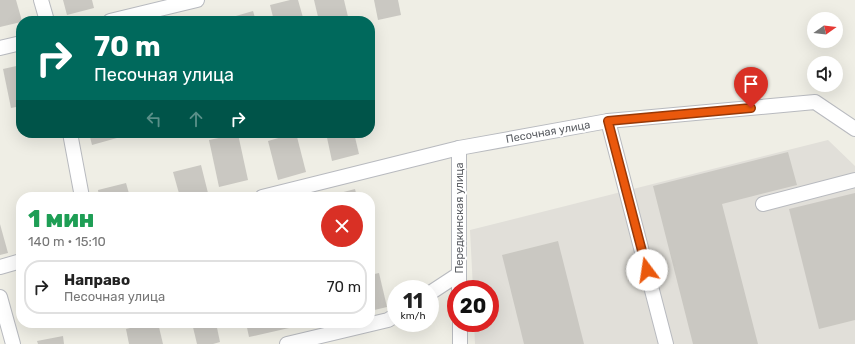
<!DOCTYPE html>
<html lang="ru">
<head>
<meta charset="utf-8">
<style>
	body { margin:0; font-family:Rubik,sans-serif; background:#f6f6f6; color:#222; height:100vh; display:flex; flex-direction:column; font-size:15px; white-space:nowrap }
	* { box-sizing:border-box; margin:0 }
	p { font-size:13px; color:#767676 }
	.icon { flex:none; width:22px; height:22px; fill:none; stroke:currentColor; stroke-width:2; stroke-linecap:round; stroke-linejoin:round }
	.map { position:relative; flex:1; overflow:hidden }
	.side { position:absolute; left:16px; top:192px; width:359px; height:136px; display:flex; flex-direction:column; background:#fff; border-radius:16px; box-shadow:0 4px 16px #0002 }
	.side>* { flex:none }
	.top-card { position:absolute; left:16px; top:16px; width:359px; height:122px; border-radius:16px; box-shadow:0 4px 16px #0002; background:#00695c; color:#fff; overflow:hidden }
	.needle { width:26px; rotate:76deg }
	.tools { position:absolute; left:807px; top:12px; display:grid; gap:8px }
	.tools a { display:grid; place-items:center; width:36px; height:36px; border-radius:50%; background:#fff; box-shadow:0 4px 16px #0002; font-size:20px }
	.speed { position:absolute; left:387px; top:280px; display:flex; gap:8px; font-size:20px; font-weight:700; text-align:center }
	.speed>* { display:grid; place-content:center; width:52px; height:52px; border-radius:50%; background:#fff; box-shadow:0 4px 16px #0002; line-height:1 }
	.speed small { font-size:10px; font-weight:400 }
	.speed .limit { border:6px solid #d22; background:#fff; color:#111 }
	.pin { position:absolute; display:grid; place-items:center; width:34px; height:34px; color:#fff; margin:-41px -17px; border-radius:50% 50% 50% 0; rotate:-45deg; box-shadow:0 0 4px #0007 }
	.pin .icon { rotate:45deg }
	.me { position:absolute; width:44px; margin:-22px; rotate:346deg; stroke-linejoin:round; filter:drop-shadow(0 0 3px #0008) }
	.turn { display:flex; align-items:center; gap:14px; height:84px; padding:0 12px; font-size:18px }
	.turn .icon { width:52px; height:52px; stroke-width:2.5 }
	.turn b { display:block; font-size:28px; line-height:34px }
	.lanes { display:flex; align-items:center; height:38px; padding:0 12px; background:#0003; justify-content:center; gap:20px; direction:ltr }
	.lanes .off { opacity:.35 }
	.round { display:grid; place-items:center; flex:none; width:42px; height:42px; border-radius:21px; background:#f6f6f6 }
	.headline { display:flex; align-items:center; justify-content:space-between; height:68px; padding:0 12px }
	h1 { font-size:24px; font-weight:800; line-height:30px; color:#1e9e55 }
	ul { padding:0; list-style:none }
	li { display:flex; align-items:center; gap:12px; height:54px; margin:0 8px 6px; padding:0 4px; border:2px solid #e0e0e0; border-radius:16px }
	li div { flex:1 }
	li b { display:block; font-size:15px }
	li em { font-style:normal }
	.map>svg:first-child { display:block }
</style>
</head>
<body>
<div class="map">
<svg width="855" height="344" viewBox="0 0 855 344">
	<rect width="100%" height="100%" fill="#efeee5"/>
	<!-- industrial -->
	<polygon fill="#e1dfd9" points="828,140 855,166 855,344 475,344 474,323 490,323 490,289 473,289 470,230"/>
	<!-- building -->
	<g fill="#cac8c2">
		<polygon points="0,0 16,0 22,21 21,22 0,27"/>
		<polygon points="63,0 92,0 94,8 67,15"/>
		<polygon points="290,0 298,0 304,21 274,21 270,5"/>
		<polygon points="314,0 344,0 349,21 319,21"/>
		<polygon points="374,0 398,0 401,15 378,20"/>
		<polygon points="253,11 256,21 223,21 222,20"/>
		<polygon points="21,65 21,106 11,108 3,69"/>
		<polygon points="89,133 124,133 124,136 92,145"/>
		<polygon points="296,133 306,172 278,180 268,141"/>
		<polygon points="326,133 354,133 359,154 332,161"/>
		<polygon points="238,134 248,180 219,187 209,140"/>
		<polygon points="788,152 797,185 722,204 758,344 693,344 653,186"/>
		<polygon points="201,165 209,197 180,197 173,172"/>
		<polygon points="126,183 130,197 99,197 98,190"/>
		<polygon points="355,189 357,197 332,197 332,195"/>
		<polygon points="855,193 855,320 819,329 789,209"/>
		<polygon points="0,224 8,253 0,255"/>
		<polygon points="558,241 584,344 524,344 502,255"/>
		<polygon points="379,273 387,307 370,311 370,275"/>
		<polygon points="150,323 158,323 163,344 129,344 126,329"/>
		<polygon points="192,323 216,323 220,342 213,344 197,344"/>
		<polygon points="246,323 288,323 289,328 249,337"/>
		<polygon points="63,336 64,344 38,344 37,341"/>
	</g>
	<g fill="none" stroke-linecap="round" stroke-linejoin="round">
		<defs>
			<g id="minor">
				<polyline points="41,0 47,21"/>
				<polyline points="110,21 197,0"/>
				<polyline points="0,48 21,43"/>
				<polyline points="608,121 666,344"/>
				<polyline points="70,133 82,197"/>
				<polyline points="459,148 459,289"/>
				<polyline points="262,197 459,148 608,121 815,102 855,129"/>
				<polyline points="763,204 855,180"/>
				<polyline points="0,267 21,261"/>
				<polyline points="430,293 459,274"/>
				<polyline points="0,297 13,344"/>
				<polyline points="460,323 460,344"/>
				<polyline points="287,344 388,320 396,315"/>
			</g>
		</defs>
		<!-- minor casing -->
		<use href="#minor" stroke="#b8babf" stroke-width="16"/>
		<!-- minor -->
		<use href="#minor" stroke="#fff" stroke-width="14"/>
	</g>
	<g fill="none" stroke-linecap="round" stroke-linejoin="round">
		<defs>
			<polyline id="route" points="647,270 608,121 751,108"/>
		</defs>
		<!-- route casing -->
		<use href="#route" stroke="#983908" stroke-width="10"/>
		<!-- route -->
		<use href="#route" stroke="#ea580c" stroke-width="7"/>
	</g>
	<g text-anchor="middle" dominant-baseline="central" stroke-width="4" stroke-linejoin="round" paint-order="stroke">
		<!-- street labels -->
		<g font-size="11" fill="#5d6065" stroke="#fff">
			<text transform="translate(548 132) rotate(-10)">Песочная улица</text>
			<text transform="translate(459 218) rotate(-90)">Передкинская улица</text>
		</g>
	</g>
</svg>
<div class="tools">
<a><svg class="needle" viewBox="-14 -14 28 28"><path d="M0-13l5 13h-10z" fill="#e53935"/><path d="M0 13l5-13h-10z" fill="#767676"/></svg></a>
<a><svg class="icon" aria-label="sound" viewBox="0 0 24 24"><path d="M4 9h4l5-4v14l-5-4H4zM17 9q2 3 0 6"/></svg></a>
</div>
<div class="speed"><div>11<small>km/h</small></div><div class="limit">20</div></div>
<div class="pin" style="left:751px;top:108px;background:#d93025"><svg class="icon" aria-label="arrive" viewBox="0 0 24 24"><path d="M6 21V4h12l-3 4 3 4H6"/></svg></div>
<svg class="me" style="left:647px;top:270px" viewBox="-20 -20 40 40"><circle r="19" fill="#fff"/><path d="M0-13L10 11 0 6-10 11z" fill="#ea580c"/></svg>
<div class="top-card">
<div class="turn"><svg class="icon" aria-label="right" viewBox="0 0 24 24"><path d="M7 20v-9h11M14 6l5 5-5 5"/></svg><div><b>70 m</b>Песочная улица</div></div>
<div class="lanes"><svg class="icon off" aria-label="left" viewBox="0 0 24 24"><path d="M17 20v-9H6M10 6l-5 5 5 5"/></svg><svg class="icon off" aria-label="ahead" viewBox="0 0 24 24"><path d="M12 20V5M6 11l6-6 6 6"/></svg><svg class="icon" aria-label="right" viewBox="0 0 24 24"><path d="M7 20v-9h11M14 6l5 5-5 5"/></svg></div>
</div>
<section class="side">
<div class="headline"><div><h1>1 мин</h1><p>140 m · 15:10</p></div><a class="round" style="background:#d93025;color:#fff"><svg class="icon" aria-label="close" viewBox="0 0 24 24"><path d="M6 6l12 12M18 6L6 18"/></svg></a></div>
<ul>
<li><svg class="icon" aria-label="right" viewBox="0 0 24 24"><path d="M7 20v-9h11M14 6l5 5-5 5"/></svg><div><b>Направо</b><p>Песочная улица</p></div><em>70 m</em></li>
</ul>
</section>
</div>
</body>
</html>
